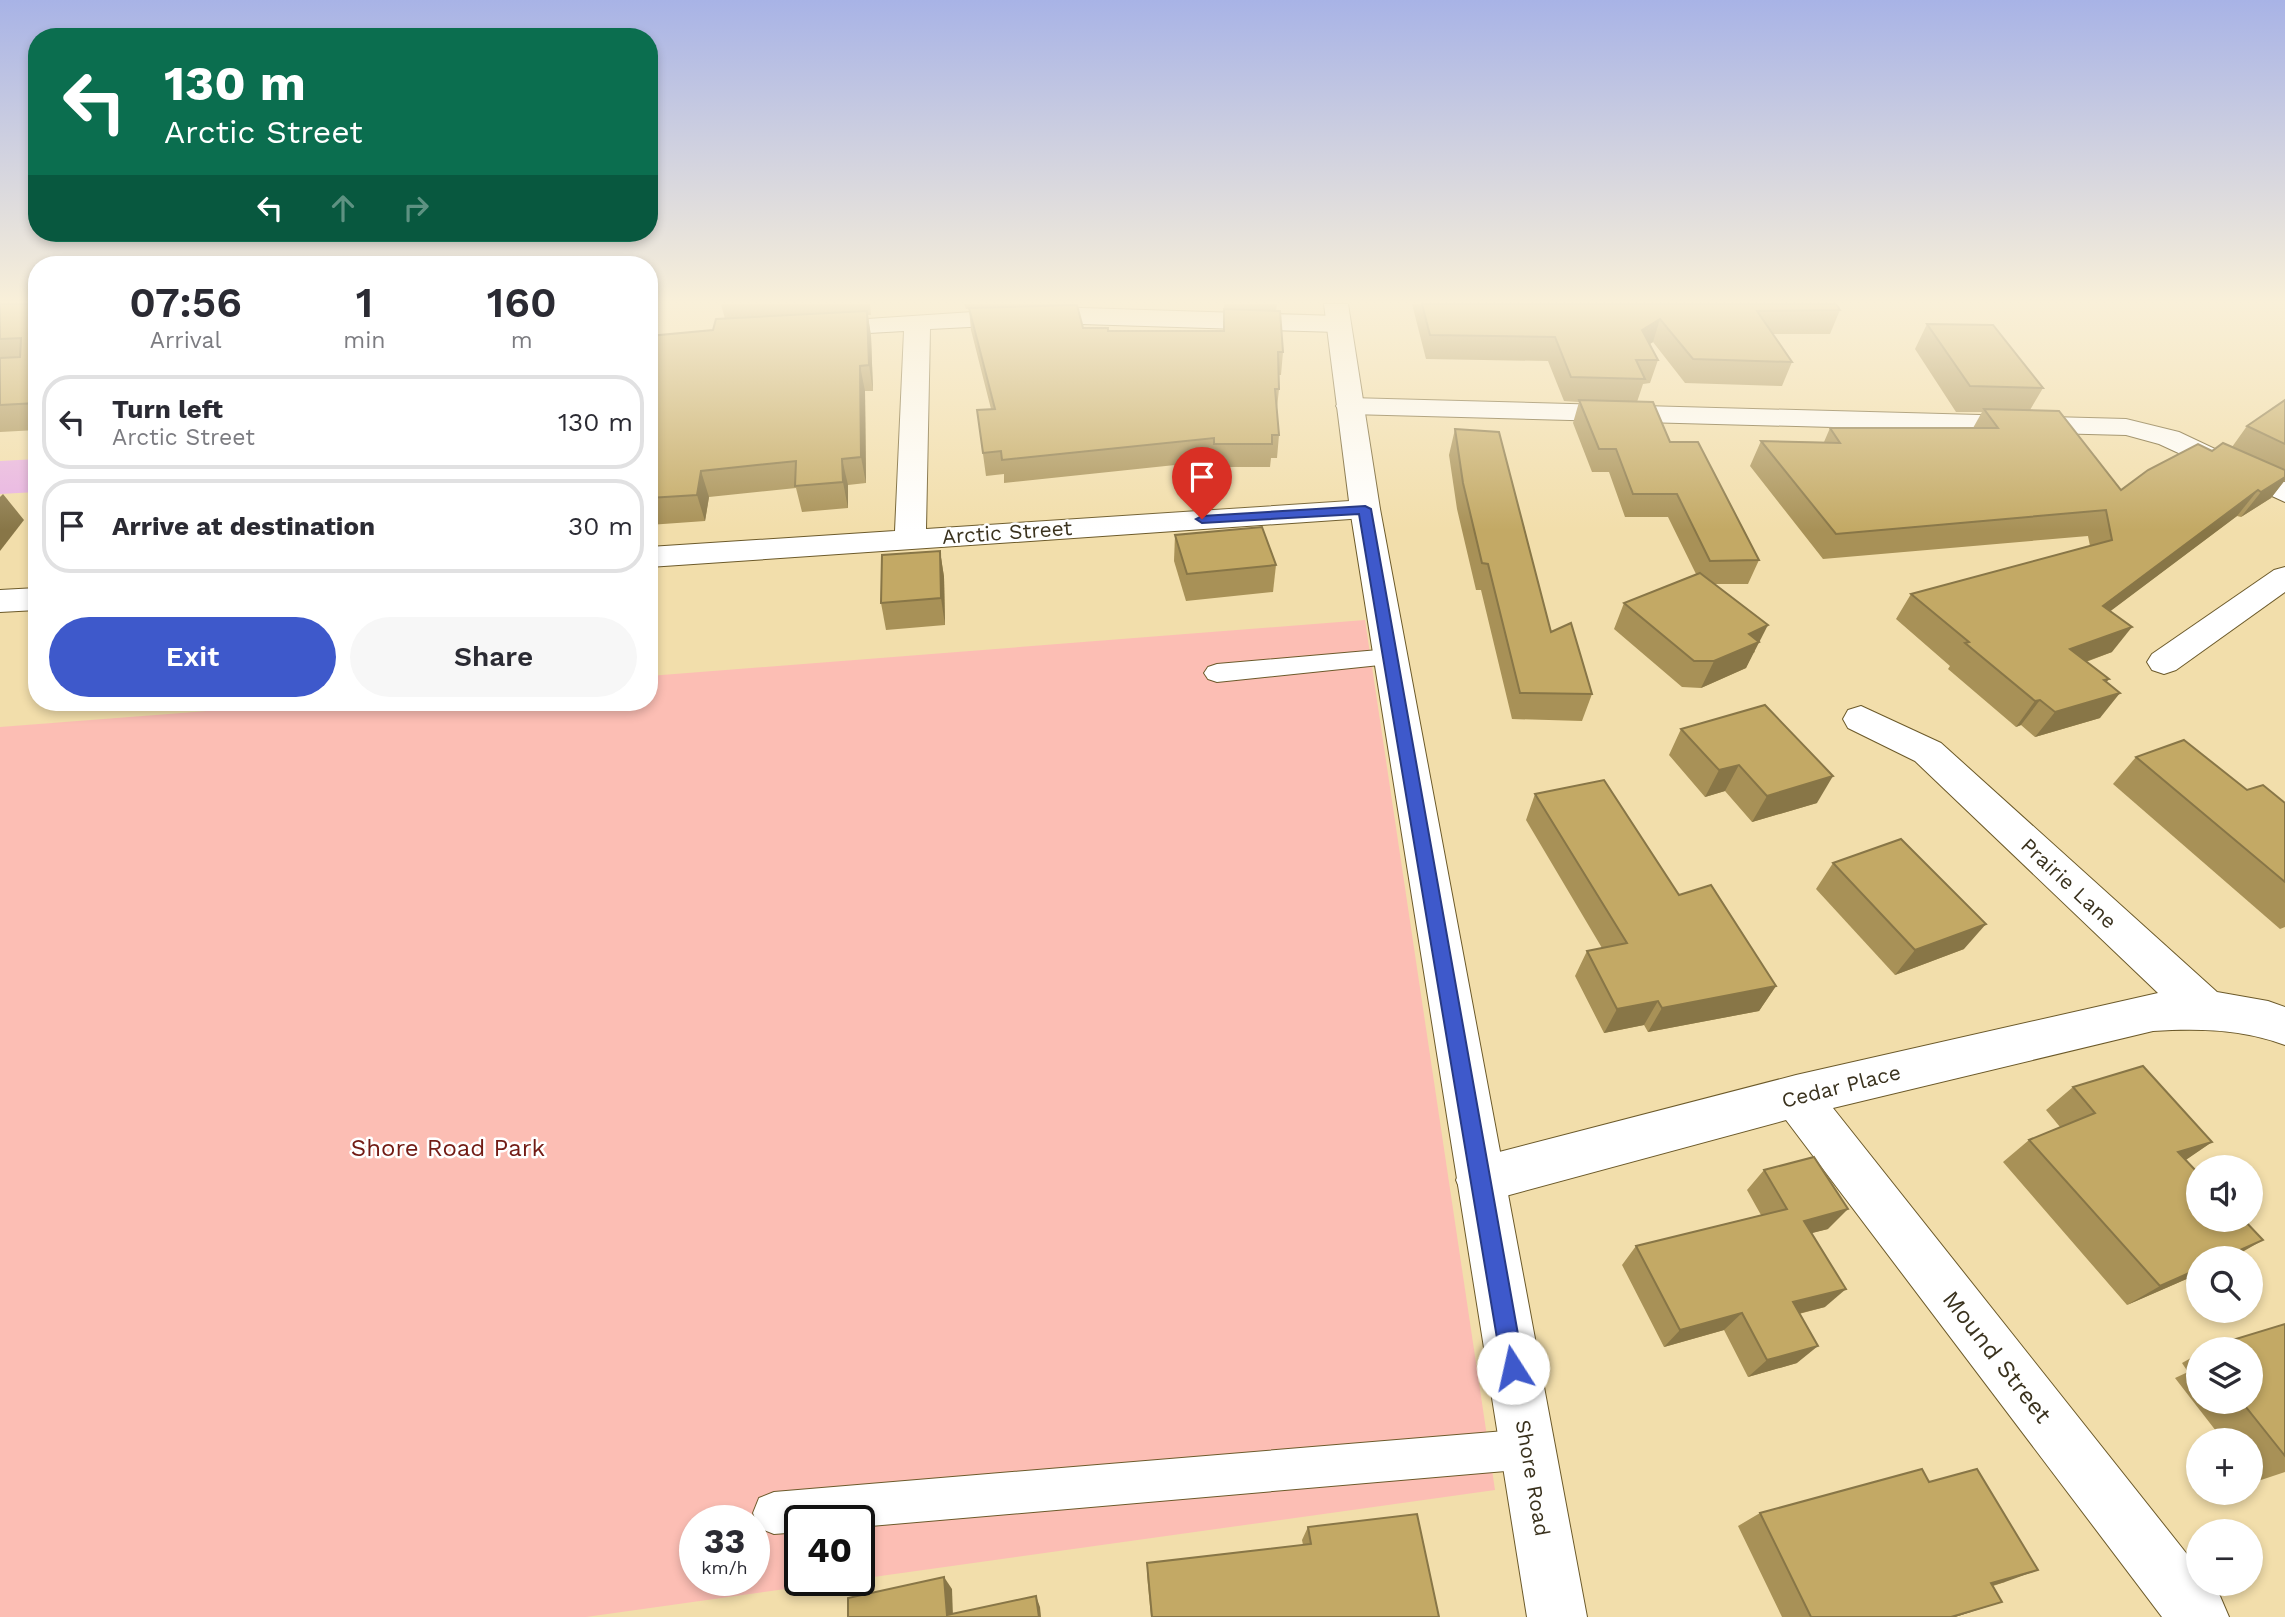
<!DOCTYPE html>
<html lang="en">
<head>
<meta charset="utf-8">
<style>
	body { margin:0; font-family:"Work Sans",sans-serif; background:#f7f7f7; color:#2b2b33; height:100vh; display:flex; flex-direction:column; font-size:26px; white-space:nowrap }
	* { box-sizing:border-box; margin:0 }
	p { font-size:23px; color:#7c7c81 }
	.icon { flex:none; width:38px; height:38px; fill:none; stroke:currentColor; stroke-width:2; stroke-linecap:round; stroke-linejoin:round }
	.map { position:relative; flex:1; overflow:hidden }
	.drawer { position:absolute; left:28px; top:256px; width:630px; height:455px; display:flex; flex-direction:column; background:#fff; border-radius:28px; box-shadow:0 4px 10px #0003 }
	.drawer>* { flex:none }
	.banner { position:absolute; left:28px; top:28px; width:630px; height:214px; border-radius:28px; box-shadow:0 4px 10px #0003; background:#0b6e4f; color:#fff; overflow:hidden }
	.fabs { position:absolute; left:2186px; top:1155px; display:grid; gap:14px }
	.fabs a { display:grid; place-items:center; width:77px; height:77px; border-radius:50%; background:#fff; box-shadow:0 4px 10px #0003; font-size:35px }
	.speed { position:absolute; left:679px; top:1505px; display:flex; gap:14px; font-size:35px; font-weight:700; text-align:center }
	.speed>* { display:grid; place-content:center; width:91px; height:91px; border-radius:50%; background:#fff; box-shadow:0 4px 10px #0003; line-height:1 }
	.speed small { font-size:18px; font-weight:400 }
	.speed .limit { border:4px solid #111; border-radius:10px; background:#fff; color:#111 }
	.pin { position:absolute; display:grid; place-items:center; width:60px; height:60px; color:#fff; margin:-72px -30px; border-radius:50% 50% 50% 0; rotate:-45deg; box-shadow:0 0 7px #0007 }
	.pin .icon { rotate:45deg }
	.me { position:absolute; width:77px; margin:-38px; rotate:350deg; stroke-linejoin:round; filter:drop-shadow(0 0 5px #0008) }
	.turn { display:flex; align-items:center; gap:24px; height:147px; padding:0 21px; font-size:32px }
	.turn .icon { width:91px; height:91px; stroke-width:2.5 }
	.turn b { display:block; font-size:49px; line-height:60px }
	.lanes { display:flex; align-items:center; height:66px; padding:0 21px; background:#0003; justify-content:center; gap:35px; direction:ltr }
	.lanes .off { opacity:.35 }
	.eta { display:flex; justify-content:space-evenly; align-items:center; height:119px; text-align:center }
	.eta b { font-size:42px; font-weight:600; line-height:49px }
	.action { display:flex; gap:14px; margin-top:auto; padding:14px 21px }
	.action a { flex:1; height:80px; border-radius:42px; background:#3e59cb; color:#fff; font-size:28px; font-weight:600; line-height:80px; text-align:center }
	.action a+a { background:#f7f7f7; color:#2b2b33 }
	ul { padding:0; list-style:none }
	li { display:flex; align-items:center; gap:21px; height:94px; margin:0 14px 10px; padding:0 7px; border:4px solid #e1e1e2; border-radius:28px }
	li div { flex:1 }
	li b { display:block; font-size:26px }
	li em { font-style:normal }
	.map>svg:first-child { display:block }
</style>
</head>
<body>
<div class="map">
<svg width="2285" height="1617" viewBox="0 0 2285 1617">
	<rect width="100%" height="100%" fill="#f2deab"/>
	<!-- green -->
	<path fill="#fcbeb4" fill-rule="evenodd" d="M1365,620L1495,1490L859,1579V1521H800V1580H850L586,1617H0V727L324,702H649V676ZM695,1521H754V1580H695Z"/>
	<!-- water -->
	<polygon fill="#e8b1e4" points="37,459 37,492 0,494 0,461"/>
	<g fill="none" stroke-linecap="round" stroke-linejoin="round">
		<defs>
			<g id="lane">
				<polygon points="1390,649 1399,651 1403,657 1399,663 1217,682 1208,679 1204,673 1208,667 1217,664"/>
				<polygon points="1528,1429 1542,1435 1548,1449 1542,1463 1528,1469 859,1527 859,1521 800,1521 800,1532 774,1534 759,1528 753,1513 759,1498 774,1492"/>
			</g>
			<g id="street">
				<polygon points="1050,307 1338,316 1347,319 1351,324 1347,329 1338,332 1050,323 930,329 926,529 1365,500 1376,503 1380,509 1376,515 1365,518 649,567 649,547 895,531 904,331 816,336 807,333 803,328 807,323"/>
				<polygon points="1350,398 2126,419 2179,432 2285,482 2285,502 2159,444 2126,435 1350,414 1340,412 1336,406 1340,400"/>
				<polygon points="2285,567 2285,592 2176,670 2164,674 2152,670 2147,662 2152,654 2274,570"/>
				<polygon points="37,588 37,610 0,612 0,590"/>
				<path d="M1861,706L1941,743L2217,992L2268,1001L2285,1007V1045C2241,1029 2199,1028 2153,1031L1833,1108L2198,1568V1584H2211L2220,1596L2229,1617H2162L1786,1120L1480,1203L1463,1196L1456,1180L1463,1164L1480,1157L1796,1075L2158,993L1915,761L1848,728L1843,719L1848,710Z"/>
			</g>
			<polygon id="secondary" points="1324,304 1348,304 1380,509 1587,1617 1527,1617 1350,509"/>
		</defs>
		<!-- lane casing -->
		<use href="#lane" stroke="#6c5a2a" stroke-width="2"/>
		<!-- street casing -->
		<use href="#street" stroke="#6c5a2a" stroke-width="2"/>
		<!-- secondary casing -->
		<use href="#secondary" stroke="#6c5a2a" stroke-width="2"/>
		<!-- lane -->
		<use href="#lane" fill="#fff" fill-rule="evenodd"/>
		<!-- street -->
		<use href="#street" fill="#fff" fill-rule="evenodd"/>
		<!-- secondary -->
		<use href="#secondary" fill="#fff" fill-rule="evenodd"/>
	</g>
	<!-- wall -->
	<g fill="#a89157">
		<polygon points="0,304 37,304 37,430 0,432"/>
		<polygon points="721,304 870,304 871,315 868,315 871,336 873,391 865,391 866,483 848,485 848,508 802,512 796,488 709,497 705,521 649,525 649,336 713,330 725,319"/>
		<polygon points="964,304 1073,304 1083,328 1108,331 1223,331 1224,304 1277,304 1276,311 1283,352 1281,375 1278,375 1279,389 1277,408 1279,435 1277,458 1271,458 1270,467 1213,467 1213,461 1004,483 1004,474 986,476 977,410 991,409 971,330 969,309 966,309"/>
		<polygon points="1412,304 1836,304 1840,310 1830,334 1773,334 1792,362 1782,386 1685,383 1653,342 1650,344 1658,360 1650,383 1643,384 1637,402 1670,442 1759,560 1748,584 1714,584 1755,652 1753,653 1746,668 1701,688 1682,687 1614,629 1624,603 1696,574 1668,517 1625,517 1609,472 1592,472 1573,423 1579,402 1564,401 1548,361 1426,359"/>
		<polygon points="1927,324 2043,388 2030,410 2121,490 2212,451 2232,447 2247,426 2285,400 2285,480 2271,498 2241,517 2237,516 2110,611 2112,652 2086,662 2106,682 2100,718 2035,737 2021,725 2016,727 1948,669 1950,666 1896,619 1911,594 2090,546 2088,536 1823,559 1750,466 1761,441 1824,442 1830,428 1973,428 1982,412 1956,412 1915,349"/>
		<polygon points="1455,429 1551,632 1592,694 1582,721 1512,719 1481,590 1476,590 1457,509 1449,455"/>
		<polygon points="1175,535 1276,565 1273,592 1186,601 1174,561"/>
		<polygon points="940,551 944,577 945,625 886,630 881,603"/>
		<polygon points="1681,729 1817,803 1752,822 1725,791 1705,797 1669,755"/>
		<polygon points="2136,757 2247,790 2285,803 2285,927 2280,929 2113,784"/>
		<polygon points="1535,794 1679,895 1776,986 1759,1011 1648,1032 1644,1025 1604,1033 1575,976 1587,951 1602,948 1526,820"/>
		<polygon points="1833,863 1964,949 1895,975 1816,889"/>
		<polygon points="2073,1087 2212,1142 2185,1160 2198,1274 2127,1305 2003,1162 2029,1140 2060,1127 2046,1110"/>
		<polygon points="1764,1170 1828,1229 1811,1233 1825,1307 1799,1314 1797,1363 1748,1377 1724,1330 1664,1347 1622,1265 1636,1246 1761,1215 1747,1190"/>
		<polygon points="2285,1324 2285,1472 2255,1482 2250,1476 2250,1440 2223,1440 2175,1378 2188,1372 2182,1363 2198,1354 2198,1402 2250,1402 2250,1349 2208,1349 2216,1345"/>
		<polygon points="1760,1513 2005,1582 1993,1586 1971,1612 1955,1617 1782,1617 1738,1526"/>
		<polygon points="1308,1527 1439,1617 1151,1617 1147,1575 1147,1563 1303,1545 1302,1540"/>
	</g>
	<!-- shaded-wall -->
	<g fill="#887647">
		<polygon points="867,311 871,336 873,391 869,365"/>
		<polygon points="1660,319 1653,342 1635,353 1642,330"/>
		<polygon points="860,366 865,391 866,483 861,457"/>
		<polygon points="842,459 848,485 848,508 843,482"/>
		<polygon points="701,471 709,497 705,521 697,495"/>
		<polygon points="2285,477 2285,480 2271,498 2241,517 2261,492"/>
		<polygon points="2258,490 2237,516 2084,631 2103,606"/>
		<polygon points="3,494 24,520 0,551 0,497"/>
		<polygon points="940,551 944,577 945,625 941,598"/>
		<polygon points="1768,625 1746,668 1701,688 1714,661 1749,634"/>
		<polygon points="2132,627 2112,652 2051,674 2070,649"/>
		<polygon points="2109,679 2091,701 2120,693 2100,718 2035,737 2055,712 2104,680"/>
		<polygon points="2040,700 2021,725 2016,727 2035,701"/>
		<polygon points="1739,765 1725,791 1705,797 1719,770"/>
		<polygon points="1833,776 1817,803 1752,822 1767,796"/>
		<polygon points="1986,924 1964,949 1895,975 1915,950"/>
		<polygon points="1776,986 1759,1011 1648,1032 1662,1008"/>
		<polygon points="1658,1001 1644,1025 1604,1033 1617,1009"/>
		<polygon points="2212,1142 2180,1164 2178,1152"/>
		<polygon points="1848,1209 1828,1229 1785,1240 1804,1221"/>
		<polygon points="2263,1240 2232,1258 2222,1258"/>
		<polygon points="2198,1269 2198,1274 2127,1305 2160,1286"/>
		<polygon points="1846,1289 1825,1307 1773,1320 1793,1302"/>
		<polygon points="1742,1313 1724,1330 1664,1347 1680,1330"/>
		<polygon points="1818,1346 1797,1363 1748,1377 1767,1360"/>
		<polygon points="2038,1570 2005,1582 1960,1595 1991,1583"/>
		<polygon points="944,1577 952,1589 953,1617 947,1615"/>
		<polygon points="1036,1596 1040,1607 1041,1617 1039,1617"/>
		<polygon points="2002,1602 1955,1617 1951,1617"/>
	</g>
	<!-- building -->
	<g fill="#c3a965" stroke="#887647" stroke-width="2">
		<polygon points="0,304 37,304 37,403 0,405 0,358 20,357 21,338 0,339"/>
		<polygon points="1422,304 1836,304 1840,310 1757,311 1792,362 1693,359 1660,319 1642,330 1658,360 1636,360 1645,379 1571,377 1555,337 1430,335"/>
		<polygon points="1077,305 1083,328 1108,328 1108,331 1224,331 1224,309 1280,311 1283,352 1278,352 1279,389 1275,389 1279,435 1272,435 1272,444 1214,444 1214,438 1002,460 1001,451 983,453 977,410 995,409 969,308"/>
		<polygon points="867,311 869,365 860,366 861,457 842,459 843,482 795,486 796,461 701,471 697,495 649,498 649,336 713,330 716,319"/>
		<polygon points="1927,324 1993,325 2043,388 1970,386"/>
		<polygon points="1579,400 1653,402 1670,442 1698,442 1759,560 1710,561 1677,494 1633,494 1616,449 1599,449"/>
		<polygon points="2285,400 2285,444 2247,426"/>
		<polygon points="1984,409 2059,411 2121,490 2148,470 2198,444 2212,451 2223,443 2285,470 2285,477 2261,492 2258,490 2103,606 2132,627 2070,649 2109,679 2104,680 2120,693 2055,712 2040,700 2035,701 1965,643 1969,642 1911,594 2112,540 2106,510 1836,534 1761,441 1840,443 1830,428 1998,428"/>
		<polygon points="1455,429 1499,432 1551,632 1571,623 1592,694 1520,693 1488,564 1482,563 1463,483"/>
		<polygon points="1262,527 1276,565 1187,574 1175,535"/>
		<polygon points="940,551 941,598 881,603 882,555"/>
		<polygon points="1700,573 1768,625 1749,634 1759,642 1714,661 1694,661 1624,603"/>
		<polygon points="1765,705 1833,776 1767,796 1739,765 1719,770 1681,729"/>
		<polygon points="2184,740 2247,790 2263,785 2285,803 2285,882 2136,757"/>
		<polygon points="1604,780 1679,895 1711,885 1776,986 1662,1008 1658,1001 1617,1009 1587,951 1627,943 1535,794"/>
		<polygon points="1901,839 1986,924 1915,950 1833,863"/>
		<polygon points="2143,1066 2212,1142 2178,1152 2198,1173 2198,1220 2244,1220 2263,1240 2222,1258 2198,1258 2198,1269 2160,1286 2029,1140 2095,1113 2073,1087"/>
		<polygon points="1814,1157 1848,1209 1804,1221 1846,1289 1793,1302 1818,1346 1767,1360 1742,1313 1680,1330 1636,1246 1787,1209 1764,1170"/>
		<polygon points="2285,1324 2285,1456 2242,1402 2250,1402 2250,1349 2219,1349 2216,1345"/>
		<polygon points="1922,1469 1929,1482 1977,1469 2038,1570 1991,1583 2002,1602 1951,1617 1811,1617 1760,1513"/>
		<polygon points="1417,1514 1439,1617 1152,1617 1147,1563 1311,1544 1308,1527"/>
		<polygon points="944,1577 947,1615 1036,1596 1039,1617 848,1617 848,1598"/>
	</g>
	<!-- sky -->
	<linearGradient id="sky" x2="0" y2="1"><stop stop-color="#a8b3e6"/><stop offset="0.57" stop-color="#f9f0d9"/><stop offset="1" stop-color="#f9f0d9" stop-opacity="0"/></linearGradient>
	<rect width="2285" height="530" fill="url(#sky)"/>
	<!-- route -->
	<polygon fill="#3e59cb" stroke="#283a84" stroke-width="2" points="1365,506 1371,509 1524,1368 1521,1376 1513,1380 1506,1376 1502,1368 1359,514 1202,523 1196,519 1202,516"/>
	<g text-anchor="middle" dominant-baseline="central" stroke-width="5" stroke-linejoin="round" paint-order="stroke">
		<!-- street labels -->
		<g font-size="21" fill="#3a321e" stroke="#fff">
			<text transform="translate(1007 532) rotate(-4)">Arctic Street</text>
			<text transform="translate(2069 883) rotate(43)">Prairie Lane</text>
			<text transform="translate(1841 1086) rotate(-14)">Cedar Place</text>
			<text transform="translate(1533 1478) rotate(80)">Shore Road</text>
		</g>
		<!-- near-park labels -->
		<g font-size="24" fill="#721b14" stroke="#fff">
			<text x="448" y="1148">Shore Road Park</text>
		</g>
		<!-- near-street labels -->
		<g font-size="24" fill="#3a321e" stroke="#fff">
			<text transform="translate(1997 1357) rotate(52)">Mound Street</text>
		</g>
	</g>
</svg>
<div class="fabs">
<a><svg class="icon" aria-label="sound" viewBox="0 0 24 24"><path d="M4 9h4l5-4v14l-5-4H4zM17 9q2 3 0 6"/></svg></a>
<a><svg class="icon" aria-label="search" viewBox="0 0 24 24"><circle cx="10" cy="10" r="6"/><path d="M15 15l6 6"/></svg></a>
<a><svg class="icon" aria-label="layers" viewBox="0 0 24 24"><path d="M12 4l9 5-9 5-9-5zM3 14l9 5 9-5"/></svg></a>
<a>+</a>
<a>−</a>
</div>
<div class="speed"><div>33<small>km/h</small></div><div class="limit">40</div></div>
<div class="pin" style="left:1202px;top:519px;background:#d93025"><svg class="icon" aria-label="arrive" viewBox="0 0 24 24"><path d="M6 21V4h12l-3 4 3 4H6"/></svg></div>
<svg class="me" style="left:1513px;top:1368px" viewBox="-20 -20 40 40"><circle r="19" fill="#fff"/><path d="M0-13L10 11 0 6-10 11z" fill="#3e59cb"/></svg>
<div class="banner">
<div class="turn"><svg class="icon" aria-label="left" viewBox="0 0 24 24"><path d="M17 20v-9H6M10 6l-5 5 5 5"/></svg><div><b>130 m</b>Arctic Street</div></div>
<div class="lanes"><svg class="icon" aria-label="left" viewBox="0 0 24 24"><path d="M17 20v-9H6M10 6l-5 5 5 5"/></svg><svg class="icon off" aria-label="ahead" viewBox="0 0 24 24"><path d="M12 20V5M6 11l6-6 6 6"/></svg><svg class="icon off" aria-label="right" viewBox="0 0 24 24"><path d="M7 20v-9h11M14 6l5 5-5 5"/></svg></div>
</div>
<section class="drawer">
<div class="eta">
<div><b>07:56</b><p>Arrival</p></div>
<div><b>1</b><p>min</p></div>
<div><b>160</b><p>m</p></div>
</div>
<ul>
<li><svg class="icon" aria-label="left" viewBox="0 0 24 24"><path d="M17 20v-9H6M10 6l-5 5 5 5"/></svg><div><b>Turn left</b><p>Arctic Street</p></div><em>130 m</em></li>
<li><svg class="icon" aria-label="arrive" viewBox="0 0 24 24"><path d="M6 21V4h12l-3 4 3 4H6"/></svg><div><b>Arrive at destination</b></div><em>30 m</em></li>
</ul>
<div class="action"><a>Exit</a><a>Share</a></div>
</section>
</div>
</body>
</html>
